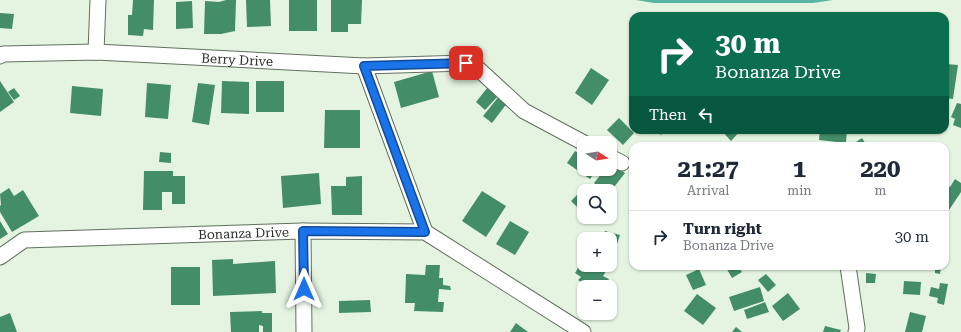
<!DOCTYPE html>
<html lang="en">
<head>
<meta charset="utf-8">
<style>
	body { margin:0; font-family:"Roboto Serif",serif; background:#f6f6f7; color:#1f2937; height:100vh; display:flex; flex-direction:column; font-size:15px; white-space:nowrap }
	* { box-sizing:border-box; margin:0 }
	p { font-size:13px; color:#747a83 }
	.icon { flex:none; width:22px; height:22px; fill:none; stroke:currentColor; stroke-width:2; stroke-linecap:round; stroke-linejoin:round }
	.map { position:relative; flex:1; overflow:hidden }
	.panel { position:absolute; left:629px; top:142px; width:320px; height:128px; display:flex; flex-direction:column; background:#fff; border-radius:12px; box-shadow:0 1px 3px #0004 }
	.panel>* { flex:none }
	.top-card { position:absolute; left:629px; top:12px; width:320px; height:122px; border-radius:12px; box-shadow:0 1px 3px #0004; background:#0b6e4f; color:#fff; overflow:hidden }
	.needle { width:26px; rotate:102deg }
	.fabs { position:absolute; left:577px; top:136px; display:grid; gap:8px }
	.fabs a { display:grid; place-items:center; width:40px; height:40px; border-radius:8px; background:#fff; box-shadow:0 1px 3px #0004; font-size:20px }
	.pin { position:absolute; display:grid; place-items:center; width:34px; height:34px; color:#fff; margin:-17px; border-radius:8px; box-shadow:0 2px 6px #0006 }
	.me { position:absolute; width:44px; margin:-22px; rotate:0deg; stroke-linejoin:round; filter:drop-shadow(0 0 3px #0008) }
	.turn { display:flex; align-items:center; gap:14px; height:84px; padding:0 20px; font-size:18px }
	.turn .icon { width:52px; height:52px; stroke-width:2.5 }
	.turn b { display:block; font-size:28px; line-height:34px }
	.then { display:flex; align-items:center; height:38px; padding:0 20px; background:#0003; gap:8px; font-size:15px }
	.eta { display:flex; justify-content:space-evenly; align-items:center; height:68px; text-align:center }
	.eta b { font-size:24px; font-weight:700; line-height:28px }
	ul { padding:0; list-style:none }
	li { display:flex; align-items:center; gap:12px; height:52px; padding:0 20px; border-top:1px solid #e0e1e3 }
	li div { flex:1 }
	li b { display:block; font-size:15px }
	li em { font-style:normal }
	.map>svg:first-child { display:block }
</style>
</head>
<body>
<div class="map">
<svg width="961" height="332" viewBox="0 0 961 332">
	<rect width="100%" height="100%" fill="#e4f4e1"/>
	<!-- water -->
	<polygon fill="#58b4a3" points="636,0 833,0 813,3 654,3"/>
	<!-- building -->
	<g fill="#448d69">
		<polygon points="133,0 154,0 153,30 144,29 143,36 128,35 128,15 132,15"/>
		<polygon points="226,0 236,0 235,31 221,34 204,34 205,1 219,2"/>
		<polygon points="246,0 270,0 271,26 247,27"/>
		<rect x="289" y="0" width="28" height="31"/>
		<polygon points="331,0 362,0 361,24 348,24 348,32 331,32"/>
		<polygon points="192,1 193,28 176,29 176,2"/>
		<polygon points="0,13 14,14 12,29 0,28"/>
		<polygon points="946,64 958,65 953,99 945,98"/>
		<polygon points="591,68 609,80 592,105 575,93"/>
		<polygon points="432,71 439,97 401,108 394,82"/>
		<polygon points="0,81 14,102 0,112"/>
		<polygon points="222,81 249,82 249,114 221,113"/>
		<rect x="256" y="81" width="28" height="31"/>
		<polygon points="147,83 171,85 168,119 145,117"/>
		<polygon points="198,83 215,85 209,125 192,122"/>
		<polygon points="72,86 103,89 101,116 70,113"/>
		<polygon points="488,87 498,96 485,110 476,102"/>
		<polygon points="14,88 20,96 14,100 8,92"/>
		<polygon points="500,95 508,102 492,123 483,116"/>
		<polygon points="957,103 961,104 961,128 953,125 955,119 951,117"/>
		<polygon points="325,110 360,110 360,148 324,148"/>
		<polygon points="619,118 634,133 623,145 607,130"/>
		<polygon points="656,130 666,130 661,135"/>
		<polygon points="721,130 739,130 740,131 731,141"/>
		<polygon points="820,130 847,130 846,143 819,140"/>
		<polygon points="862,138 867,146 854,146 853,144"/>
		<polygon points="575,151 582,156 584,154 584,169 597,169 590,179 567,163"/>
		<polygon points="160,152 171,153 171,163 159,162"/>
		<polygon points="611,162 625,173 611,191 604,191 594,183 605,169 610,169"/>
		<polygon points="144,171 173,171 173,176 185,176 185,204 172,204 172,192 162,192 162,210 143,210"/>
		<polygon points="319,173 321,204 283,208 281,176"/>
		<polygon points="362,176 362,215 332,215 331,186 346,186 346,177"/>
		<polygon points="955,179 961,183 961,192 949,210 945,208 945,183 950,187"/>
		<polygon points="9,188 14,196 23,190 39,216 12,232 0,212 0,206 1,205 0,194"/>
		<polygon points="482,191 506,206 486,237 462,221"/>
		<polygon points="578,194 584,200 584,214 571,201"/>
		<polygon points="0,221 8,234 0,239"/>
		<polygon points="510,221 529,232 515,255 496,244"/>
		<polygon points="605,231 620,235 616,247 610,245 610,239 603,239"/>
		<polygon points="584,258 584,265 610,265 603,276 609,279 604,287 588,287 578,280 581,277 575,273"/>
		<polygon points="233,259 233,264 275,261 276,293 213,296 212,260"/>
		<polygon points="426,265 440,265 439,278 443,278 443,285 450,286 451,290 439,289 438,302 444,302 443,312 414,311 415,303 405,303 406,274 425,275"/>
		<polygon points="725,266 738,266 742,272 732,278"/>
		<polygon points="935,266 941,266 940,274 935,273"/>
		<rect x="171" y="267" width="29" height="38"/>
		<polygon points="699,269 706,285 693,290 686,275"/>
		<polygon points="866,273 876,274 875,283 866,283"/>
		<polygon points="766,274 776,285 768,292 758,280"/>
		<polygon points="904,281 921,282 920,295 903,294"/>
		<polygon points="940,283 948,284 944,305 937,303 938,298 929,296 931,287 939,289"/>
		<polygon points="760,287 764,301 734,311 729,297"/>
		<polygon points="788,293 800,309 783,321 772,306"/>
		<polygon points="697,294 716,308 703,325 684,311"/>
		<polygon points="370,300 371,312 339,313 339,301"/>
		<polygon points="765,302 769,312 747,319 744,310"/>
		<polygon points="262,311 262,313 272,313 272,332 263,332 263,326 259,325 259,332 231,332 230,312"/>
		<polygon points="910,312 926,316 922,332 905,332"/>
		<polygon points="10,313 17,332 0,332 0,317"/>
		<polygon points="516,323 528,332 510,332"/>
		<polygon points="825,326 841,330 840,332 823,332"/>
		<polygon points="736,327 742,332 732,332"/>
	</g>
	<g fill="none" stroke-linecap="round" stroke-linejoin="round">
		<defs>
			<g id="minor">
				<polyline points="96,52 98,0"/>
				<path id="s1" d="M0,56L3,54L96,52L364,66L466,63L474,65L524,111L584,143"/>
				<polyline points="364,66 425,232"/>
				<polyline points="610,157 622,163"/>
				<polyline points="303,231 304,332"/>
				<path id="s2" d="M0,257L24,240L303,231L425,232L583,332"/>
				<polyline points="848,266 857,328 856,332"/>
			</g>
		</defs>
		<!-- minor casing -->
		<use href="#minor" stroke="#62705f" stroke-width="17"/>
		<!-- minor -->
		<use href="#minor" stroke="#fff" stroke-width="15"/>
	</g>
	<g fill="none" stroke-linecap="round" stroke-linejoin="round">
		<defs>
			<polyline id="route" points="304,289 303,231 425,232 364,66 466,63"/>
		</defs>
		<!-- route casing -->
		<use href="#route" stroke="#114b97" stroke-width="10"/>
		<!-- route -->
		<use href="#route" stroke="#1a73e8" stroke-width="7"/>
	</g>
	<g text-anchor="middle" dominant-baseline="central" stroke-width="3" stroke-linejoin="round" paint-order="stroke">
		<!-- street labels -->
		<g font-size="13" fill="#292f28" stroke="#fff">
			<text stroke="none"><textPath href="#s1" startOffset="238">Berry Drive</textPath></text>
			<text stroke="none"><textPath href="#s2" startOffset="249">Bonanza Drive</textPath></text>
		</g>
	</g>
</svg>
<div class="fabs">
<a><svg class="needle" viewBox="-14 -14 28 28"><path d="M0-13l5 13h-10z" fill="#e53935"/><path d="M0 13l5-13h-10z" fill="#747a83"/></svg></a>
<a><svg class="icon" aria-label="search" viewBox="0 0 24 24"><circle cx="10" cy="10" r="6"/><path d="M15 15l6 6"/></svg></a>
<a>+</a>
<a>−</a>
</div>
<div class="pin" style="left:466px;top:63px;background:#d93025"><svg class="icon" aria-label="arrive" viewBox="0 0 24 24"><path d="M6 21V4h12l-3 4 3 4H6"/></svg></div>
<svg class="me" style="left:304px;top:289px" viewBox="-20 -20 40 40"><path d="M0-17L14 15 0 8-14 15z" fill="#1a73e8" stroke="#fff" stroke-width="4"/></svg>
<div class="top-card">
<div class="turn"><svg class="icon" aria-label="right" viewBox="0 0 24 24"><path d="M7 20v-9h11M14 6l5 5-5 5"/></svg><div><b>30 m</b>Bonanza Drive</div></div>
<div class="then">Then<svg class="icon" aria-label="left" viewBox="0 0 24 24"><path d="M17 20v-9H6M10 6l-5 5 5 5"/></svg></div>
</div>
<section class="panel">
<div class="eta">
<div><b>21:27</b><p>Arrival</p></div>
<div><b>1</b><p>min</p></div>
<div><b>220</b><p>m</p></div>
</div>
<ul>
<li><svg class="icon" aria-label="right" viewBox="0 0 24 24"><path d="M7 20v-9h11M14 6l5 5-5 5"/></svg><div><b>Turn right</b><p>Bonanza Drive</p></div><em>30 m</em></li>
</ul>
</section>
</div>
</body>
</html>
